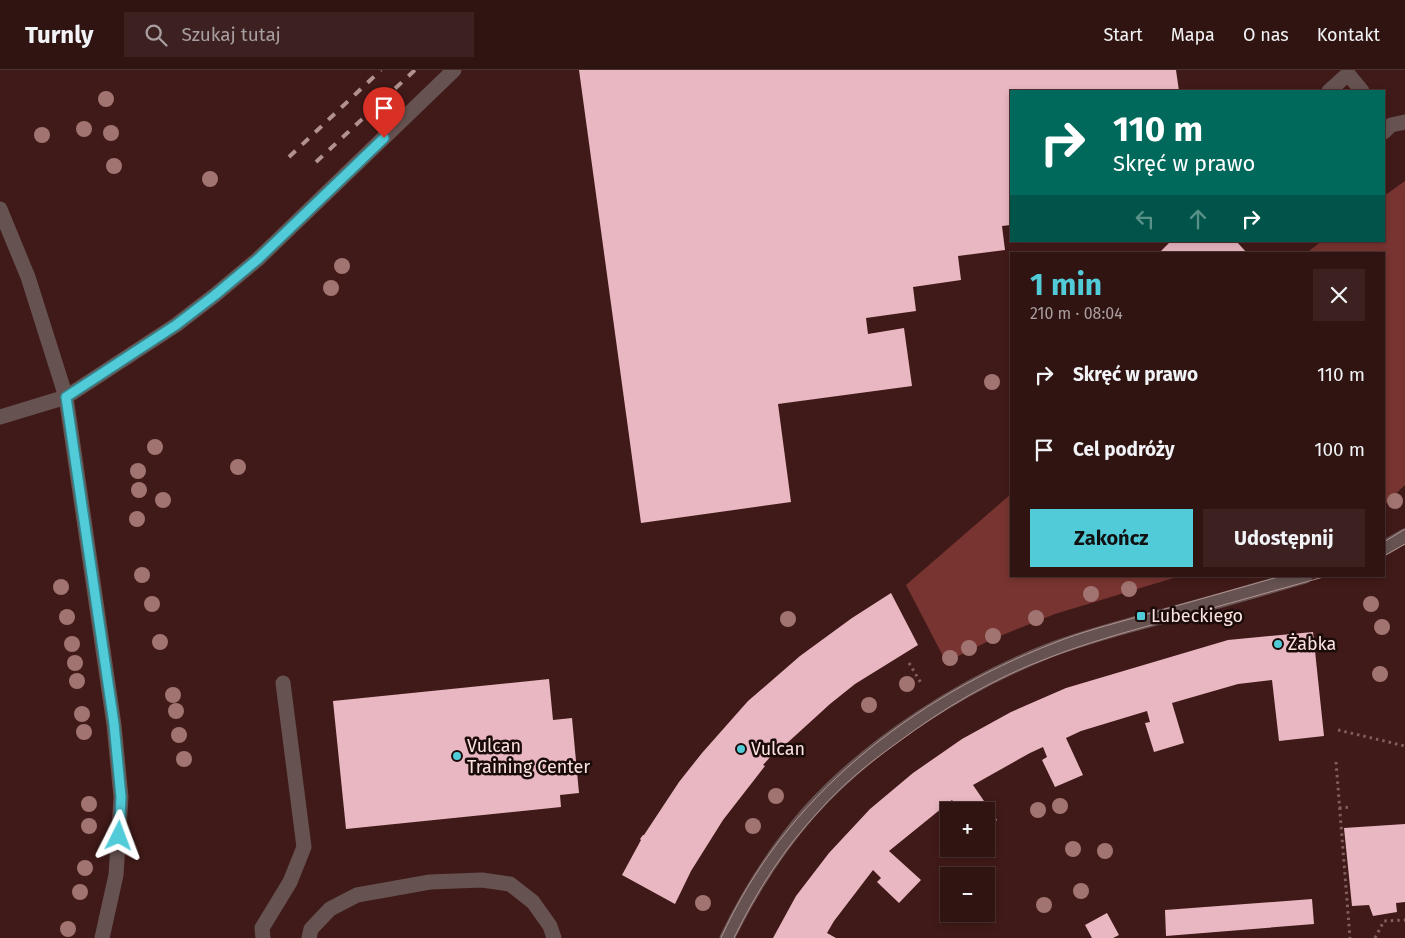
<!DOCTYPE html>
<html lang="pl">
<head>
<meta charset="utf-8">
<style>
	body { margin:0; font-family:"Fira Sans",sans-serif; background:#3c2120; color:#f1f3f6; height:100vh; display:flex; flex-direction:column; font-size:19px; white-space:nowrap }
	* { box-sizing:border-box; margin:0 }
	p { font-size:16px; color:#a89e9f }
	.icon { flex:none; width:28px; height:28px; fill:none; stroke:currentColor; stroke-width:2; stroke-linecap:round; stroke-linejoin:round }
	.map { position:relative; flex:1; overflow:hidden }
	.drawer { position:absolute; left:1010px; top:182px; width:375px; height:325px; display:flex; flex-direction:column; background:#301412; border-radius:0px; box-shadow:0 2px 8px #0003,0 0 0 1px #4b3332 }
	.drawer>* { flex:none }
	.guide { position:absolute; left:1010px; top:20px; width:375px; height:152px; border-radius:0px; box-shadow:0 2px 8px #0003,0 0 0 1px #4b3332; background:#00695c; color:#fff; overflow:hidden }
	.controls { position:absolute; left:940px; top:732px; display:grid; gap:10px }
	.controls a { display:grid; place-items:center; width:55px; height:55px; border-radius:0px; background:#301412; box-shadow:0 2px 8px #0003,0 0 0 1px #4b3332; font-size:25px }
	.pin { position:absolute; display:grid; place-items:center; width:42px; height:42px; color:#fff; margin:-51px -21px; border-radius:50% 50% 50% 0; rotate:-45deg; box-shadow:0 0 5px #0007 }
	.pin .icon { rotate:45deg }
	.me { position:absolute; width:55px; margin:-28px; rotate:3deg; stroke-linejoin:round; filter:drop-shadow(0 0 4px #0008) }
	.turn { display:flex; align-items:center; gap:18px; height:105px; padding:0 20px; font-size:22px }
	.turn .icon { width:65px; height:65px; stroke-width:2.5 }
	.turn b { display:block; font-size:35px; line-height:42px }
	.lanes { display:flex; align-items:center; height:48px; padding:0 20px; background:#0003; justify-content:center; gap:25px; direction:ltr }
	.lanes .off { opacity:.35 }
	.round { display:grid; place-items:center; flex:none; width:52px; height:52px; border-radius:0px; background:#3c2120 }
	.head { display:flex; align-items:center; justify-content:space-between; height:85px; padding:0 20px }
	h1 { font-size:30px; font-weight:700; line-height:38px; color:#52cbd8 }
	.primary-button { display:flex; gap:10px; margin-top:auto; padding:10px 20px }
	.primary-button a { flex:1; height:58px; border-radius:0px; background:#52cbd8; color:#111; font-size:20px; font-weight:700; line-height:58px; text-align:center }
	.primary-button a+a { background:#3c2120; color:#f1f3f6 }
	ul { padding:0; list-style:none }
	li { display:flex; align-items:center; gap:15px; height:75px; padding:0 20px }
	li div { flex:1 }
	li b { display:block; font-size:19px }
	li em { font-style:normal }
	header { display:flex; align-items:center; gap:30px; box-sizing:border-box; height:70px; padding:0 25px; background:#301412; border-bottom:1px solid #4b3332 }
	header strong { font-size:24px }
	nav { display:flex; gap:28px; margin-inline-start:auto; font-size:18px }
	.search { width:350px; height:45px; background:#3c2120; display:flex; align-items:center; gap:12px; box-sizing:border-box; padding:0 18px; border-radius:0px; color:#a89e9f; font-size:19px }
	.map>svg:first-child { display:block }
</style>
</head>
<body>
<header>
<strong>Turnly</strong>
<div class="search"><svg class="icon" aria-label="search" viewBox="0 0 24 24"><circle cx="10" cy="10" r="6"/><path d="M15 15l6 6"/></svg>Szukaj tutaj</div>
<nav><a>Start</a><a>Mapa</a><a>O nas</a><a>Kontakt</a></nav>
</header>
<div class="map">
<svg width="1405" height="868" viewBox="0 0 1405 868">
	<rect width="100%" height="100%" fill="#401a18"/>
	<!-- green -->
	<g fill="#783430">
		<polygon points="1405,111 1405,415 1384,435 1384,184 1305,184 1322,171 1384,171 1384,126"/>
		<polygon points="1011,424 1011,506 1180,506 1055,544 995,568 950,590 943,586 906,515"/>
	</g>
	<!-- building -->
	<g fill="#e9b7c1">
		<polygon points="579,0 1176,0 1179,21 1011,21 1011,155 1002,156 1005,180 958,186 961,210 913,217 916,241 866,248 868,264 904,258 912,316 778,334 791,432 641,453"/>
		<polygon points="1171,171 1236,171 1248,184 1158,184"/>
		<polygon points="891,523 918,575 855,614 830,634 785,675 783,673 763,695 765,696 723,750 691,801 675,834 622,805 641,770 640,769 643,765 644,765 679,712 702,683 748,631 800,586 852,548"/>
		<polygon points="1313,562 1324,666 1279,671 1272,610 1238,614 1172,633 1184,673 1154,682 1145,653 1150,652 1147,641 1081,661 1066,668 1083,705 1055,717 1042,690 1047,687 1043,677 1030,683 973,715 997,750 986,757 986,741 959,741 952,730 889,781 921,810 899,833 877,812 881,808 873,800 834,851 827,863 836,868 773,868 796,826 829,783 870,739 913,703 962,669 1011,642 1066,618 1228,570"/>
		<polygon points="549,609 553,650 572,648 579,723 560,725 561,737 346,759 333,631"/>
		<polygon points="1405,754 1405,832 1396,833 1397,842 1373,846 1369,835 1352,836 1344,758"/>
		<polygon points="1312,829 1314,854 1166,866 1165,840"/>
		<polygon points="1107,843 1119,865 1113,868 1092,868 1085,855"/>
	</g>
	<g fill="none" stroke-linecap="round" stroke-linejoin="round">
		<!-- path -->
		<g stroke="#815f5c" stroke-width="3" stroke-dasharray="2.5 4" stroke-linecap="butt">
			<polyline points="909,593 921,613"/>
			<polyline points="1338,660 1405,676"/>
			<polyline points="1336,692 1350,868"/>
			<polyline points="1339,738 1352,737"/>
			<polyline points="1375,868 1384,851 1405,850"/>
		</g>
		<!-- service -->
		<g stroke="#665351" stroke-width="15">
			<polyline points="1329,21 1348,4 1362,21"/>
			<polyline points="1384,62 1391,55 1405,52"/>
			<polyline points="0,139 28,207 66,327 114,655 121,727 116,805 102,868"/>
			<polyline points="0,347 66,327 176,255 215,225 258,189 454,0"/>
			<polyline points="263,868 262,858 290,812 304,777 283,613"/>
			<polyline points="309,868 311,859 330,839 357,825 430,812 482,810 510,814 533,832 550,856 554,868"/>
		</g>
		<!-- tertiary -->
		<g stroke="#665351" stroke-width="15">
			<polyline points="1384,478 1405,466"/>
			<path d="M727,868C749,823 776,780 809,742C871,673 962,615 1048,581C1084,567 1123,557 1160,547C1209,534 1257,520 1305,506"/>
		</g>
		<!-- tram -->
		<g stroke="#b19290" stroke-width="1">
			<polyline points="1384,472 1405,459"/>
			<polyline points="1384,486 1405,474"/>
			<path d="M721,868C784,727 912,628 1054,573C1081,562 1109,555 1137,547C1185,533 1234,520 1282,506"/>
			<path d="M734,868C756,822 785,777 820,740C843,714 869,693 897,673C944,638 992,609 1048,588C1084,574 1122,563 1159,553C1215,537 1271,522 1327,506"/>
		</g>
		<!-- rail -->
		<g stroke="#b19290" stroke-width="4" stroke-dasharray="9 9" stroke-linecap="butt">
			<polyline points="289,87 381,0"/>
			<polyline points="316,92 415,0"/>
		</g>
	</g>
	<!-- trees -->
	<g fill="#a17471">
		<circle cx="106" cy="29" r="8"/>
		<circle cx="84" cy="59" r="8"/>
		<circle cx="111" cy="63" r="8"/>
		<circle cx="42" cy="65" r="8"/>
		<circle cx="114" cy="96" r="8"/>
		<circle cx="210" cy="109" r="8"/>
		<circle cx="342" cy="196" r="8"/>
		<circle cx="331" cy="218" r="8"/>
		<circle cx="992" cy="312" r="8"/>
		<circle cx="155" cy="377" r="8"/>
		<circle cx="238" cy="397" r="8"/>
		<circle cx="138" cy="401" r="8"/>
		<circle cx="139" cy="420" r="8"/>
		<circle cx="163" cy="430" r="8"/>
		<circle cx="1395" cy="431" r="8"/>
		<circle cx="137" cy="449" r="8"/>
		<circle cx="142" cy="505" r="8"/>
		<circle cx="61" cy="517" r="8"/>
		<circle cx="1129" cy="519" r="8"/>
		<circle cx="1091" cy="524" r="8"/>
		<circle cx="152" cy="534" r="8"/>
		<circle cx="1371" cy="534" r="8"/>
		<circle cx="67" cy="547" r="8"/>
		<circle cx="1036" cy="548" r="8"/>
		<circle cx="788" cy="549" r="8"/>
		<circle cx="1382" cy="557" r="8"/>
		<circle cx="993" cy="566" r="8"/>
		<circle cx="160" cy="572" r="8"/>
		<circle cx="72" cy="574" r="8"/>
		<circle cx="969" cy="578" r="8"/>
		<circle cx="950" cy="588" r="8"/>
		<circle cx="75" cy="593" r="8"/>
		<circle cx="1380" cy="604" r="8"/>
		<circle cx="77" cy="611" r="8"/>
		<circle cx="907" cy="614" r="8"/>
		<circle cx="173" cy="625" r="8"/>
		<circle cx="869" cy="635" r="8"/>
		<circle cx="176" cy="641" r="8"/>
		<circle cx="82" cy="644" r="8"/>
		<circle cx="84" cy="662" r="8"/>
		<circle cx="179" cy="665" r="8"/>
		<circle cx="184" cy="689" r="8"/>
		<circle cx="776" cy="726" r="8"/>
		<circle cx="89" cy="734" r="8"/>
		<circle cx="1060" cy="736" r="8"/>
		<circle cx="1038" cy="740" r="8"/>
		<circle cx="89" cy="756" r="8"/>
		<circle cx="753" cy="756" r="8"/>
		<circle cx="1073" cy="779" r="8"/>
		<circle cx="1105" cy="781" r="8"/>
		<circle cx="85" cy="798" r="8"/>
		<circle cx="1081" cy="821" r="8"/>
		<circle cx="80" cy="822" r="8"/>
		<circle cx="703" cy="833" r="8"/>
		<circle cx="1044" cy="835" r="8"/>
		<circle cx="68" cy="859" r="8"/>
	</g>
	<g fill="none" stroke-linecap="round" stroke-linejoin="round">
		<defs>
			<polyline id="route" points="119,766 121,727 114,654 66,327 176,255 215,225 258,189 384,68"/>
		</defs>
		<!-- route casing -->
		<use href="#route" stroke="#35848c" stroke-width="12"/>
		<!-- route -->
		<use href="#route" stroke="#52cbd8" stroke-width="9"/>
	</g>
	<!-- markers -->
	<g fill="#52cbd8" stroke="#1b0b09" stroke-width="2">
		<rect x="1136" y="541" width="10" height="10" rx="2.5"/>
		<circle cx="1278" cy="574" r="5"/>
		<circle cx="741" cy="679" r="5"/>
		<circle cx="457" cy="686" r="5"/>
	</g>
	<g text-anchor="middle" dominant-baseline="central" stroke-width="5" stroke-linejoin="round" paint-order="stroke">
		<!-- poi labels -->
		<g font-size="18" fill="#fde3e0" stroke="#1b0b09" text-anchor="start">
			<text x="1151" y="546">Lubeckiego</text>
			<text x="1288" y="574">Żabka</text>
			<text x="467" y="676">Vulcan<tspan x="467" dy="21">Training Center</tspan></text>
			<text x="751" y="679">Vulcan</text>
		</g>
	</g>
</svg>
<div class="controls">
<a>+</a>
<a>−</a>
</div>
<div class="pin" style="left:384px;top:68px;background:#d93025"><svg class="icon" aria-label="arrive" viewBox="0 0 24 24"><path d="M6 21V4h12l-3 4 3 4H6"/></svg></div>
<svg class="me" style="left:119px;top:766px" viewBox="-20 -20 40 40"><path d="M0-17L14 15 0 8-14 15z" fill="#52cbd8" stroke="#fff" stroke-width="4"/></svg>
<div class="guide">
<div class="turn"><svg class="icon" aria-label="right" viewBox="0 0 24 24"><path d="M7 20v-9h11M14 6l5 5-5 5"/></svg><div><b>110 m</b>Skręć w prawo</div></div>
<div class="lanes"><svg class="icon off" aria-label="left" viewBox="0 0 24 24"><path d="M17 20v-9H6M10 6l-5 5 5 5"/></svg><svg class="icon off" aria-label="ahead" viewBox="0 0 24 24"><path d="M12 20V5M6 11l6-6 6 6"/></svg><svg class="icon" aria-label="right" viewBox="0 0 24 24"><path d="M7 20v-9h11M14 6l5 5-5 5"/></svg></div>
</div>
<section class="drawer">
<div class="head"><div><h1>1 min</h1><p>210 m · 08:04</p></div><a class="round"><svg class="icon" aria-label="close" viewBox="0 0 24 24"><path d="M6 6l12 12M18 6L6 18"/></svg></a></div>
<ul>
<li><svg class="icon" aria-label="right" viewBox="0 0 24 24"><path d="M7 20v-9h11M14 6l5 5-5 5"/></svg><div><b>Skręć w prawo</b></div><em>110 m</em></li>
<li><svg class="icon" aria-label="arrive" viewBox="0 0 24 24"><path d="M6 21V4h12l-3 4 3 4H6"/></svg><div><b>Cel podróży</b></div><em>100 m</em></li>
</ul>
<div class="primary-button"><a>Zakończ</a><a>Udostępnij</a></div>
</section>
</div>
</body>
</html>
